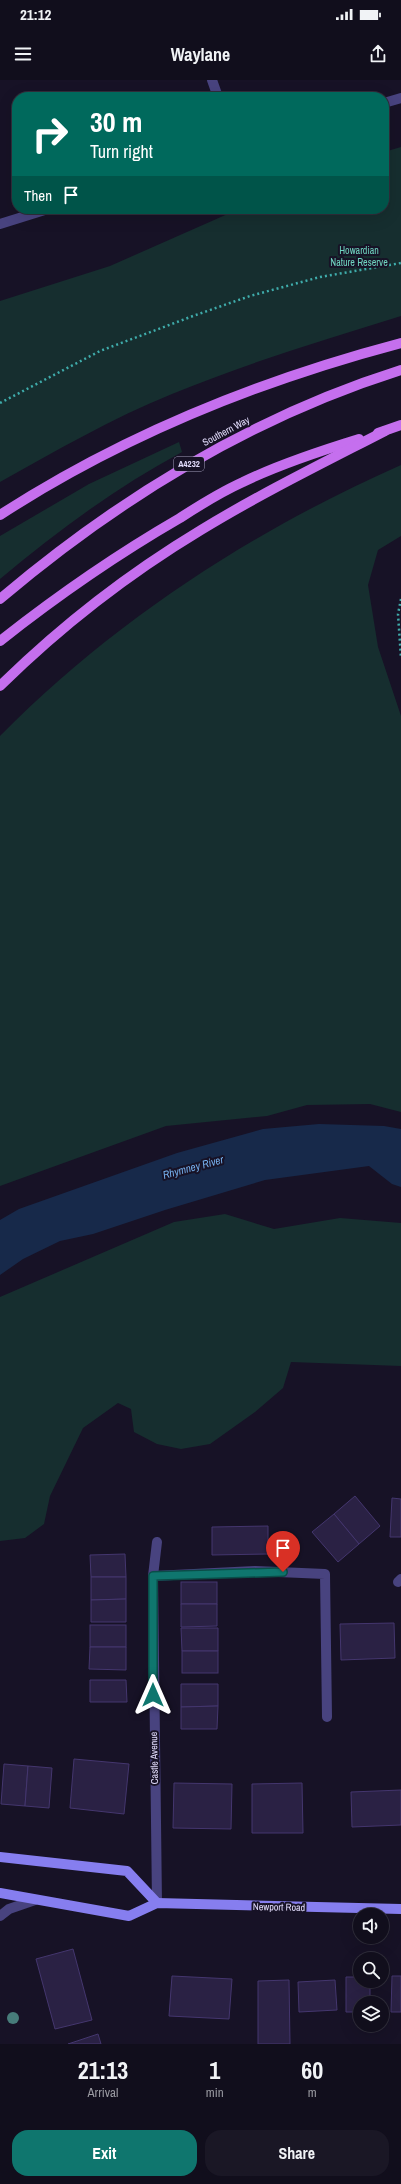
<!DOCTYPE html>
<html lang="en">
<head>
<meta charset="utf-8">
<style>
	body { margin:0; font-family:"Archivo Narrow",sans-serif; background:#1a1725; color:#f1f3f6; height:100vh; display:flex; flex-direction:column; font-size:15px; white-space:nowrap }
	* { box-sizing:border-box; margin:0 }
	p { font-size:13px; color:#9c9ca3 }
	.icon { flex:none; width:22px; height:22px; fill:none; stroke:currentColor; stroke-width:2; stroke-linecap:round; stroke-linejoin:round }
	.map { position:relative; height:1964px; overflow:hidden }
	.sheet { display:flex; flex-direction:column; background:#110e1c; flex:1 }
	.sheet>* { flex:none }
	.banner { position:absolute; left:12px; top:12px; width:377px; height:122px; border-radius:16px; box-shadow:0 4px 16px #0002,0 0 0 1px #302e3b; background:#00695c; color:#fff; overflow:hidden }
	.tools { position:absolute; left:353px; top:1828px; display:grid; gap:8px }
	.tools a { display:grid; place-items:center; width:36px; height:36px; border-radius:50%; background:#110e1c; box-shadow:0 4px 16px #0002,0 0 0 1px #302e3b; font-size:20px }
	.pin { position:absolute; display:grid; place-items:center; width:34px; height:34px; color:#fff; margin:-41px -17px; border-radius:50% 50% 50% 0; rotate:-45deg; box-shadow:0 0 4px #0007 }
	.pin .icon { rotate:45deg }
	.me { position:absolute; width:44px; margin:-22px; rotate:0deg; stroke-linejoin:round; filter:drop-shadow(0 0 3px #0008) }
	.turn { display:flex; align-items:center; gap:14px; height:84px; padding:0 12px; font-size:18px }
	.turn .icon { width:52px; height:52px; stroke-width:2.5 }
	.turn b { display:block; font-size:28px; line-height:34px }
	.then { display:flex; align-items:center; height:38px; padding:0 12px; background:#0003; gap:8px; font-size:15px }
	.eta { display:flex; justify-content:space-evenly; align-items:center; height:68px; text-align:center }
	.eta b { font-size:24px; font-weight:800; line-height:28px }
	.action { display:flex; gap:8px; margin-top:auto; padding:8px 12px }
	.action a { flex:1; height:46px; border-radius:16px; background:#0f766e; color:#fff; font-size:16px; font-weight:800; line-height:46px; text-align:center }
	.action a+a { background:#1a1725; color:#f1f3f6 }
	.status { display:flex; justify-content:space-between; align-items:center; height:28px; padding:0 20px; background:#110e1c; direction:ltr }
	.status svg { height:11px; fill:currentColor }
	header { display:flex; justify-content:space-between; align-items:center; height:52px; padding:0 12px; background:#110e1c; font-size:18px; font-weight:800 }
	.map>svg:first-child { display:block }
</style>
</head>
<body>
<div class="status"><b>21:12</b><svg viewBox="0 0 49 12"><path d="M0 12V9h3v3zM5 12V6h3v6zM10 12V3h3v9zM15 12V0h3v12zM26 1h20v11H26zM47 4h2v5h-2z"/></svg></div>
<header><svg class="icon" aria-label="menu" viewBox="0 0 24 24"><path d="M4 6h16M4 12h16M4 18h16"/></svg>Waylane<svg class="icon" aria-label="share" viewBox="0 0 24 24"><path d="M12 15V3M7 8l5-5 5 5M5 13v7h14v-7"/></svg></header>
<div class="map">
<svg width="401" height="1964" viewBox="0 0 401 1964">
	<rect width="100%" height="100%" fill="#171226"/>
	<!-- green -->
	<g fill="#162e2f">
		<path d="M401,67V236C324,260 247,283 172,314C112,338 56,371 0,402V221L110,186L239,129H384V72Z"/>
		<path d="M179,362L182,372C117,407 57,451 0,499V456L89,404Z"/>
		<path d="M401,385V456L378,470L368,505L378,567L401,636V1032L370,1024L307,1025L267,1036L166,1046L0,1106V656C115,540 252,451 401,385Z"/>
		<polygon points="225,1134 274,1149 340,1138 401,1143 401,1286 291,1282 283,1308 255,1332 210,1364 181,1369 157,1364 134,1352 131,1329 118,1323 83,1348 50,1416 44,1444 25,1458 0,1461 0,1217 174,1142"/>
	</g>
	<!-- water -->
	<polygon fill="#17294a" points="319,1044 384,1046 401,1049 401,1107 392,1104 369,1086 265,1100 165,1130 93,1154 60,1161 23,1179 0,1195 0,1140 19,1129 177,1073 263,1049"/>
	<!-- building -->
	<g fill="#2a2144" stroke="#44366e">
		<polygon points="355,1416 380,1446 359,1464 334,1434"/>
		<polygon points="392,1418 401,1419 401,1457 390,1457"/>
		<polygon points="334,1434 359,1464 338,1482 312,1452"/>
		<polygon points="268,1446 268,1474 212,1475 212,1447"/>
		<polygon points="125,1474 126,1497 91,1497 90,1475"/>
		<polygon points="91,1497 126,1497 126,1519 91,1520"/>
		<rect x="181" y="1502" width="36" height="22"/>
		<polygon points="126,1519 126,1542 91,1542 91,1520"/>
		<polygon points="181,1524 217,1524 217,1546 181,1547"/>
		<polygon points="394,1543 395,1578 341,1580 340,1544"/>
		<rect x="90" y="1545" width="36" height="22"/>
		<polygon points="181,1548 218,1548 218,1571 182,1571"/>
		<polygon points="90,1567 126,1567 126,1590 89,1589"/>
		<rect x="182" y="1571" width="36" height="22"/>
		<polygon points="90,1600 126,1600 127,1622 90,1622"/>
		<polygon points="181,1604 218,1604 218,1626 181,1627"/>
		<polygon points="218,1626 217,1649 181,1649 181,1627"/>
		<polygon points="74,1679 129,1684 124,1734 70,1728"/>
		<polygon points="4,1684 28,1686 25,1726 1,1724"/>
		<polygon points="28,1686 52,1688 49,1728 25,1726"/>
		<polygon points="174,1703 232,1704 231,1749 173,1748"/>
		<polygon points="302,1703 303,1753 252,1753 252,1704"/>
		<polygon points="401,1710 401,1745 352,1747 351,1712"/>
		<polygon points="73,1869 92,1940 55,1949 36,1879"/>
		<polygon points="172,1896 232,1899 229,1939 169,1936"/>
		<polygon points="392,1896 401,1896 401,1932 391,1932"/>
		<polygon points="346,1897 360,1897 360,1901 370,1901 370,1923 360,1923 360,1932 346,1932"/>
		<polygon points="289,1900 290,1964 258,1964 258,1901"/>
		<polygon points="335,1900 337,1930 299,1932 298,1902"/>
		<polygon points="98,1954 101,1964 68,1964"/>
	</g>
	<g fill="none" stroke-linecap="round" stroke-linejoin="round">
		<!-- path -->
		<g stroke="#3facab" stroke-width="2.5" stroke-dasharray="2 3" stroke-linecap="butt">
			<polyline points="0,323 100,271 193,236 250,216 320,197 401,183"/>
			<polyline points="401,519 398,534 401,578"/>
		</g>
		<!-- service -->
		<g stroke="#48437f" stroke-width="10">
			<polyline points="212,0 218,17"/>
			<polyline points="384,23 401,18"/>
			<polyline points="0,144 48,129"/>
			<polyline points="153,1496 255,1491 325,1494 327,1637"/>
		</g>
		<!-- minor -->
		<g stroke="#48437f" stroke-width="10">
			<polyline points="157,1462 153,1496 157,1823"/>
			<polyline points="398,1502 401,1499"/>
		</g>
		<!-- tertiary -->
		<polyline stroke="#48437f" stroke-width="10" points="0,1836 9,1829 35,1820"/>
		<!-- secondary -->
		<g stroke="#867eef" stroke-width="10">
			<polyline points="0,1777 127,1791 157,1823"/>
			<polyline points="0,1813 129,1836 157,1823 401,1829"/>
		</g>
		<!-- primary -->
		<g stroke="#c56fee" stroke-width="10">
			<polyline points="378,353 401,345"/>
			<path d="M0,435C122,356 261,300 401,263"/>
			<path d="M0,519C118,419 252,337 401,290"/>
			<path d="M0,561C57,516 116,475 180,438C200,425 221,412 243,402C280,384 320,371 359,359"/>
			<path d="M0,606C60,547 128,494 201,450C260,414 323,383 385,351"/>
		</g>
	</g>
	<!-- trees -->
	<circle fill="#477c7a" cx="13" cy="1938" r="6"/>
	<g fill="none" stroke-linecap="round" stroke-linejoin="round">
		<defs>
			<polyline id="route" points="153,1615 153,1496 283,1492"/>
		</defs>
		<!-- route casing -->
		<use href="#route" stroke="#0a4d48" stroke-width="10"/>
		<!-- route -->
		<use href="#route" stroke="#0f766e" stroke-width="7"/>
	</g>
	<g text-anchor="middle" dominant-baseline="central" stroke-width="4" stroke-linejoin="round" paint-order="stroke">
		<!-- shield labels -->
		<rect fill="#171226" stroke="#a49fbb" stroke-width="1" x="174" y="377" width="30" height="14" rx="3"/>
		<g font-size="9" font-weight="bold" fill="#e1dbfb">
			<text x="189" y="384">A4232</text>
		</g>
		<!-- park labels -->
		<g font-size="10" fill="#6fd3bf" stroke="#171226">
			<text x="359" y="170">Howardian<tspan x="359" dy="12">Nature Reserve</tspan></text>
		</g>
		<!-- street labels -->
		<g font-size="10" fill="#e1dbfb" stroke="#171226">
			<text transform="translate(226 351) rotate(-28)">Southern Way</text>
			<text transform="translate(154 1678) rotate(-91)">Castle Avenue</text>
			<text transform="translate(279 1827) rotate(1)">Newport Road</text>
		</g>
		<!-- water labels -->
		<g font-size="11" font-style="italic" fill="#76b0ee" stroke="#171226">
			<text transform="translate(193 1087) rotate(-15)">Rhymney River</text>
		</g>
	</g>
</svg>
<div class="tools">
<a><svg class="icon" aria-label="sound" viewBox="0 0 24 24"><path d="M4 9h4l5-4v14l-5-4H4zM17 9q2 3 0 6"/></svg></a>
<a><svg class="icon" aria-label="search" viewBox="0 0 24 24"><circle cx="10" cy="10" r="6"/><path d="M15 15l6 6"/></svg></a>
<a><svg class="icon" aria-label="layers" viewBox="0 0 24 24"><path d="M12 4l9 5-9 5-9-5zM3 14l9 5 9-5"/></svg></a>
</div>
<div class="pin" style="left:283px;top:1492px;background:#d93025"><svg class="icon" aria-label="arrive" viewBox="0 0 24 24"><path d="M6 21V4h12l-3 4 3 4H6"/></svg></div>
<svg class="me" style="left:153px;top:1615px" viewBox="-20 -20 40 40"><path d="M0-17L14 15 0 8-14 15z" fill="#0f766e" stroke="#fff" stroke-width="4"/></svg>
<div class="banner">
<div class="turn"><svg class="icon" aria-label="right" viewBox="0 0 24 24"><path d="M7 20v-9h11M14 6l5 5-5 5"/></svg><div><b>30 m</b>Turn right</div></div>
<div class="then">Then<svg class="icon" aria-label="arrive" viewBox="0 0 24 24"><path d="M6 21V4h12l-3 4 3 4H6"/></svg></div>
</div>
</div>
<section class="sheet">
<div class="eta">
<div><b>21:13</b><p>Arrival</p></div>
<div><b>1</b><p>min</p></div>
<div><b>60</b><p>m</p></div>
</div>
<div class="action"><a>Exit</a><a>Share</a></div>
</section>
</body>
</html>
